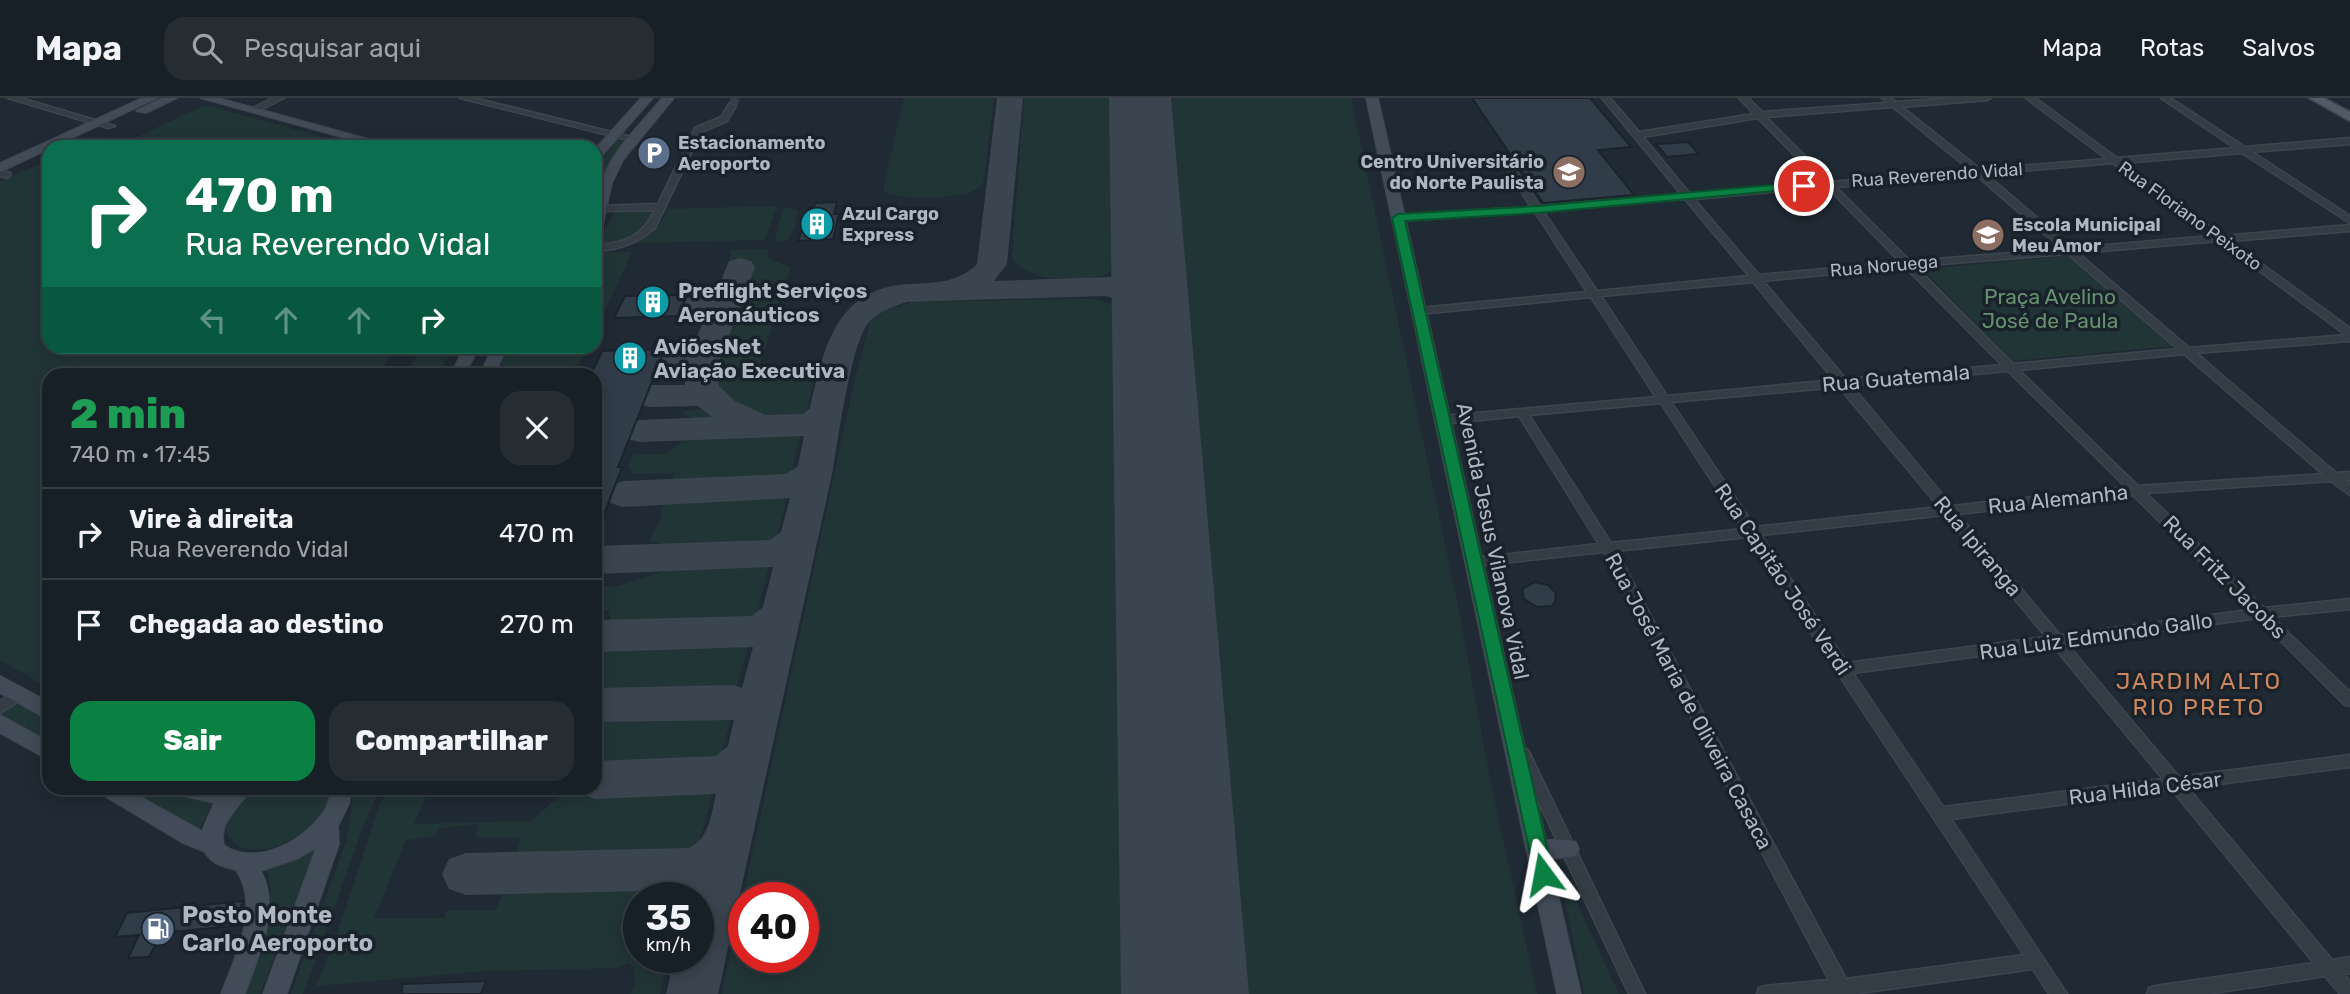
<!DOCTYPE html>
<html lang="pt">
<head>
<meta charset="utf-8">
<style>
	body { margin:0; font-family:Rubik,sans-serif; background:#252d33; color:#f1f3f6; height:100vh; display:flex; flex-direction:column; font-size:26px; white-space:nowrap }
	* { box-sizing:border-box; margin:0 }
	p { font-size:23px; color:#9fa3a7 }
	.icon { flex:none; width:38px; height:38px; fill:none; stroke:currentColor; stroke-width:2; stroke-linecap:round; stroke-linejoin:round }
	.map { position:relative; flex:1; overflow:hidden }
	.drawer { position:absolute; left:42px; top:270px; width:560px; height:427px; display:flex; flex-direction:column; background:#182027; border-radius:21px; box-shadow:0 4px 18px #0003,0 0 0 2px #363e44 }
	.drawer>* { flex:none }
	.hud { position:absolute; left:42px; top:42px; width:560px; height:214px; border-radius:21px; box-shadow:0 4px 18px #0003,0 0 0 2px #363e44; background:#0b6e4f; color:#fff; overflow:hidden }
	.speed { position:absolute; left:623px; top:784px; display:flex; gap:14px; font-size:35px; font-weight:700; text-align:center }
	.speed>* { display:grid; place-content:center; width:91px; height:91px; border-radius:50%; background:#182027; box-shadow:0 4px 18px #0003,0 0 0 2px #363e44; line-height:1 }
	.speed small { font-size:18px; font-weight:400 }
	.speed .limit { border:10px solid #d22; background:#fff; color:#111 }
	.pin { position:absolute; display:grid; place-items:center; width:60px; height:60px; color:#fff; margin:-30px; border:4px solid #fff; border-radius:50%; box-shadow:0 2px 7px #0007 }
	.me { position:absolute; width:77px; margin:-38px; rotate:347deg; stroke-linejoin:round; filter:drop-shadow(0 0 5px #0008) }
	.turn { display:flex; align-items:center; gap:24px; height:147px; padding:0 28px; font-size:32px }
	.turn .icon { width:91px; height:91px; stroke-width:2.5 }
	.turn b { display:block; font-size:49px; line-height:60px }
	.lanes { display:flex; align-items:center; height:66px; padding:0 28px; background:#0003; justify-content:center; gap:35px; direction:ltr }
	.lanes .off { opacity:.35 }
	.round { display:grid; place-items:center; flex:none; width:74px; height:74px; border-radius:21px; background:#252d33 }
	.headline { display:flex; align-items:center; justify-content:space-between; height:119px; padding:0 28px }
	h1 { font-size:42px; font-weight:800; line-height:52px; color:#1e9e55 }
	.cta { display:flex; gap:14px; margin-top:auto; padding:14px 28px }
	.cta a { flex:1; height:80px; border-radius:21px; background:#0b8043; color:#fff; font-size:28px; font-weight:800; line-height:80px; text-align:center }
	.cta a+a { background:#252d33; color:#f1f3f6 }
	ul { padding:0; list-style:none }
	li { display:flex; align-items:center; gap:21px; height:91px; padding:0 28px; border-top:2px solid #363e44 }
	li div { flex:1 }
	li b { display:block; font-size:26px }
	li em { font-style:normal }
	header { display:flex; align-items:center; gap:42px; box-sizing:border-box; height:98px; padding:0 35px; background:#182027; border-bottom:2px solid #363e44 }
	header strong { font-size:33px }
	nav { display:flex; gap:38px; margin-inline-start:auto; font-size:24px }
	.search { width:490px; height:63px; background:#252d33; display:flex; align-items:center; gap:18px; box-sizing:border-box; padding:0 24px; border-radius:21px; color:#9fa3a7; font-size:26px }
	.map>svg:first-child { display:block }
</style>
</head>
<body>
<header>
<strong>Mapa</strong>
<div class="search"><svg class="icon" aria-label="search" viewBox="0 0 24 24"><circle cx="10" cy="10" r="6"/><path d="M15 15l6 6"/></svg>Pesquisar aqui</div>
<nav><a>Mapa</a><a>Rotas</a><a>Salvos</a></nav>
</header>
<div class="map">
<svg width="2350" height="896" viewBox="0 0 2350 896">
	<rect width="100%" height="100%" fill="#202a34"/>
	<!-- green -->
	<g fill="#223536" fill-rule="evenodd">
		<path d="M904,0H994L983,87C978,90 974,93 968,95C953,100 892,103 883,92Z"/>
		<path d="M1024,0H1114L1119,166C1104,189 1024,186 1012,159Z"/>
		<polygon points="1162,0 1351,0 1459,513 1490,682 1537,896 1238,896"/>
		<polygon points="205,7 360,49 76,49 96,39 117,45 126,44"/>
		<polygon points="623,42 625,43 606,72 595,105 595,73 616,43"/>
		<polygon points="49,61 49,248 396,249 378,276 49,276 49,590 0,562 0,84"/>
		<polygon points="777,108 765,142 636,145 657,131 669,111"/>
		<polygon points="784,109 798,112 795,129 787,142 774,144"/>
		<path d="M655,112C641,139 625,147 595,146L616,113Z"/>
		<path d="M767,151L769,160L791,170L756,279L796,278L813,286L805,318C782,334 721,313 710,287C709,283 710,275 709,270L747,163L730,162V152Z"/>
		<polygon points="632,154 595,234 595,155"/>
		<polygon points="2069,158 2172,248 2012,263 1923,171"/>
		<path d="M1096,201L1111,206L1121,216L1141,896H722L854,285L870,224L886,212L914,204ZM744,800H803V859H744Z"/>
		<polygon points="423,248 455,249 438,276 405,276"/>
		<polygon points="507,249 588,249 574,276 493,276"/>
		<polygon points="713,310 723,319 723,324 701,326 683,315 683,313"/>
		<polygon points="789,332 801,335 790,380 784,384 669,388 675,375 633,376 629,368 634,356 664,356 695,335"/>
		<polygon points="779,394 784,396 785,409 774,447 766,452 693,454 649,442 660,424 664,399"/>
		<polygon points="765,463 769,467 756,520 743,527 613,532 608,512 595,511 595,489 618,488 688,466"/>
		<polygon points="743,541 748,549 737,590 732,595 595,598 595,554 608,544"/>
		<polygon points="11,606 25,609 49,623 49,645 0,616"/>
		<polygon points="726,612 732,615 720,662 707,671 595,673 595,615"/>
		<path d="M702,686L709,691L712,698C705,719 703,756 679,762L514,764L521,740L476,739L478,726L440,730L434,738L406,742L374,820H444L447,812H496L506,788L524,784L677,781L685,789L683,800H639V859H669L660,896H631L635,886L634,870L628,865L617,870L486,873L316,888L336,839L379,709L389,690H430L414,726L531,723L552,704L575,692Z"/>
		<polygon points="126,690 167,690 198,703 214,702 199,732"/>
		<path d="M252,690H332V691C331,698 330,706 326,712C311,734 266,762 239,748C235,746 231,740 227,737C227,715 235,703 252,690Z"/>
		<polygon points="354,690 380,690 363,729 303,896 291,896 347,741"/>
		<path d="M319,741L260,896H240C253,858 284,805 264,766Z"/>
		<polygon points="1557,762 1619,896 1584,896"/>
	</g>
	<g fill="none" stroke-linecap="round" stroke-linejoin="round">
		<!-- taxiway -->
		<path fill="#3b4550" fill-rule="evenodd" d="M997,0H1023L1007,166L994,183L1111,179C1133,172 1129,151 1157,158L1161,164L1150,182L1141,188L1152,195L1165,214L1160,221C1130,228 1137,203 1104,198L907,204C894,208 879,214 869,224C851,245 838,342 833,372L718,896H666L675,859H698V800H690L692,792L466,797L449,791L442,776L449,761L466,755L689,750C710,740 711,716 716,696L595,701L579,695L576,690H595V663L716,658L728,648L734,622L595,624V590L733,587L742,590L753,549L595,554V522L752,518L763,509L773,469L595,476V448L770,442L781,434L790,400L623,409L610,405L605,396L610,387L623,383L786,376L798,368L804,338L640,344L628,341L622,333L628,325L640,322L712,319L698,308L650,309L638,306L633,298L638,290L650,287H685L684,275L662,276L650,273L645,266L650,259L689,255L707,217L674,215L669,208L674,201L715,198L729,163L740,160L751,163L755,169L720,261L717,278L719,288L735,303L765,317L803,316L810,310C824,249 836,188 912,186C936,185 959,184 977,166Z"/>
		<!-- runway -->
		<polygon fill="#3b4550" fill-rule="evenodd" points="1109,0 1171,0 1249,896 1121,896"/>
	</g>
	<!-- building -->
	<g fill="#303c48" stroke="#1b232c" stroke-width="2">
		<polygon points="1472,0 1590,0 1631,49 1598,52 1634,97 1543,105"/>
		<polygon points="1688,44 1699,56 1667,59 1656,46"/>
		<polygon points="837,104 834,116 839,116 833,141 798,143 809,109 814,109 815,105"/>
		<polygon points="687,197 678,218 614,220 625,198"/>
		<polygon points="665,251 618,369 622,369 605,414 595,414 595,276 591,276 602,253"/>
		<polygon points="1535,484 1548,487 1556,495 1555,504 1552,508 1537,509 1524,501 1522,491"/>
		<polygon points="243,803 233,828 162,835 149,859 128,860 139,837 115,839 127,815"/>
		<polygon points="486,883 481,896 402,896 402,886"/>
	</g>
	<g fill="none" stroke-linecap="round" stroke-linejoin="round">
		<!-- street-tunnel -->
		<polyline stroke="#353f49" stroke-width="9" stroke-dasharray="9 4.5" stroke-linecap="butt" points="732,8 736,0"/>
		<defs>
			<g id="street">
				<polygon points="8,0 21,0 115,28 108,30"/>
				<polygon points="273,0 284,0 256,14 249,12"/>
				<polygon points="460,0 474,0 636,40 632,43"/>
				<path d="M1602,0H1610L1639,34L1754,16L1739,0H1748L1762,14L1887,5L1882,0H1891L1896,4L1955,0H1991L1987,2L1902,9L1980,71L2107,61L2026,0H2035L2117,60L2235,50L2161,0H2170L2245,49L2350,40V46L2252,54L2350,118V125L2242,55L2123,65L2223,138L2350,127V133L2230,143L2350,230V243L2196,255L2336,375L2350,374V382H2345L2350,387V397L2331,383L2146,395L2264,510L2350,501V511L2272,519L2350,594V608L2345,607L2258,520L2067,546L2179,679L2350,657V669L2188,690L2332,862L2350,859V875L2343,876L2350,883V896H2340L2325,878L2207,896H2147L2149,890L2155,888L2314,865L2172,692L1951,721L2067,896H2049L2033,871L1853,896H1757L1759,890L1765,888L1829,882L1604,454L1474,468L1470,467L1468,464L1470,461L1474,460L1599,446L1519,318L1443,326L1437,322L1443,318L1656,299L1591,199L1419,216L1414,213L1419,210L1587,194L1535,114L1398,123L1393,120L1398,117L1531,109L1504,67L1508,64L1511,65L1540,108L1681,96ZM1893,9L1970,72L1831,84L1766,19ZM1758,20L1822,85L1690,96L1643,39ZM2113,65L2212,138L2072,150L1986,76ZM1976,77L2062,151L1910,163L1836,89ZM1827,89L1900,164L1759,177L1694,101ZM1685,101L1749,178L1597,193L1543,113ZM2219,143L2346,237L2189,250L2078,155ZM2068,156L2178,251L2013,266L1915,168ZM1905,169L2002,267L1846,281L1763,183ZM1753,184L1834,282L1667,298L1601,198ZM2184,256L2323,376L2138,388L2019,272ZM2008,273L2126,389L1952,408L1851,287ZM1839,289L1939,409L1755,429L1671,304ZM1661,305L1743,431L1611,445L1529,317ZM2133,397L2249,512L2060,537L1958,416ZM1945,417L2046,539L1847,565L1761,437ZM1748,439L2024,857L1846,881L1616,453ZM2053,548L2163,681L1943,709L1853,575Z"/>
				<path d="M729,6L736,8L727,23L701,34L655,130C637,145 619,152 595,153V147C624,146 642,139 655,112L601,113L596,110L598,108L658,106L695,30L721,19Z"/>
				<polygon points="0,72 10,75 11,77 7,80 0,78"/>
				<polygon points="19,591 24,592 26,596 24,600 0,615 0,603"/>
				<polygon points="1523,650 1528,652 1530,656 1645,896 1629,896 1516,656 1518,652"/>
			</g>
			<g id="secondary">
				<polygon points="142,0 157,0 0,74 0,65"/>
				<polygon points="162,0 177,0 146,15 136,13"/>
				<polygon points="200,0 219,0 397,49 377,49"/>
				<polygon points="641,0 653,0 599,61 595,62 595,51"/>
				<path d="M662,0H674L623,62L612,85L602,130L595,134C595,66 621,49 662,0Z"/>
				<polygon points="1366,0 1378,0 1546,742 1568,742 1576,744 1579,751 1576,758 1550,761 1581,896 1557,896"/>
				<polygon points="465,248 480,248 465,276 451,276"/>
				<polygon points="493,248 508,248 494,276 480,276"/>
				<polygon points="0,578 49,604 49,622 0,595"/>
				<polygon points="0,617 49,644 49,662 0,635"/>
				<path d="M98,690H125L202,733L214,705L174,696L171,690H250C242,711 218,720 224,747C256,770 308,741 325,711C329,704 330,697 332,690H352L349,706L338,728L339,746L287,896H263L316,750L299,760L261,773C282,812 258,858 245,896H221C235,858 261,810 236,772C223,769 211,766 205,754L181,744L101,696Z"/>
			</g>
			<polygon id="primary" points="2309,0 2324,0 2350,14 2350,23"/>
		</defs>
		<!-- street casing -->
		<use href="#street" stroke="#3d454f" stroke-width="3"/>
		<!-- secondary casing -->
		<use href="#secondary" stroke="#3d454f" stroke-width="2"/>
		<!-- primary casing -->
		<use href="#primary" stroke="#3d454f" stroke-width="3"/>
		<!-- street -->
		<use href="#street" fill="#343c45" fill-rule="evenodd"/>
		<!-- secondary -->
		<use href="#secondary" fill="#424c58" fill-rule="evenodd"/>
		<!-- primary -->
		<use href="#primary" fill="#515b65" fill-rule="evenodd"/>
	</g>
	<!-- route -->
	<polygon fill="#0b8043" stroke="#07532c" stroke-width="2" points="1804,84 1808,85 1808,90 1537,115 1405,123 1553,776 1550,783 1543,785 1536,783 1392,120 1398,116 1537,108"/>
	<!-- icons -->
	<defs>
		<symbol id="parking-disc" viewBox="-11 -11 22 22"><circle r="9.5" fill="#5c6f8a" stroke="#19212a"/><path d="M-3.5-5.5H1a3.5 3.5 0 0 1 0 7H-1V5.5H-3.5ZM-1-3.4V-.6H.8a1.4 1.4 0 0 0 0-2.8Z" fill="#fff"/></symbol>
		<symbol id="university-disc" viewBox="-11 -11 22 22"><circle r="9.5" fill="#8d6e63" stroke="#19212a"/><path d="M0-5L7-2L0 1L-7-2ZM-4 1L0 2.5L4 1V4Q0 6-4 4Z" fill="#fff"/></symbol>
		<symbol id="building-disc" viewBox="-11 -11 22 22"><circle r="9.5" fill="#0f9aa8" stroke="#19212a"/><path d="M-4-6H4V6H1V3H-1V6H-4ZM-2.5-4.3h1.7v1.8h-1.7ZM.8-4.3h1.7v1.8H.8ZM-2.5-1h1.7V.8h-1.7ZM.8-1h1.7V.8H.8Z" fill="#fff"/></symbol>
		<symbol id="school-disc" viewBox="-11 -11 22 22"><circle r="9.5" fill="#8d6e63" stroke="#19212a"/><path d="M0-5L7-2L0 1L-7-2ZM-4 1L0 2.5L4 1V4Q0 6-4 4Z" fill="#fff"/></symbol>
		<symbol id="fuel-disc" viewBox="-11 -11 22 22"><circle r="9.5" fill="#5c6f8a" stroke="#19212a"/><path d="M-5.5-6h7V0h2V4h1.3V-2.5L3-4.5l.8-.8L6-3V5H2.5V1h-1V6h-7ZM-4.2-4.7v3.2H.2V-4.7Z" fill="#fff"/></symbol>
	</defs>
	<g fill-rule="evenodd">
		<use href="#parking-disc" x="635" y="36" width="38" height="38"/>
		<use href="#university-disc" x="1550" y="55" width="38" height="38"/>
		<use href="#building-disc" x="798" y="107" width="38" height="38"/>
		<use href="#school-disc" x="1969" y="118" width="38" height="38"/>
		<use href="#building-disc" x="634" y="185" width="38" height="38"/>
		<use href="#building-disc" x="611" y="241" width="38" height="38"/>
		<use href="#fuel-disc" x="139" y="812" width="38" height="38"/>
	</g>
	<g text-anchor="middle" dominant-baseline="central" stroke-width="7" stroke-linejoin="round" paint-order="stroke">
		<!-- far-poi labels -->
		<g font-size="18" font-weight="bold" fill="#aeb7c2" stroke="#19212a" text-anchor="start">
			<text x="678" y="45">Estacionamento<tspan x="678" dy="21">Aeroporto</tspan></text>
			<text x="1544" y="64" text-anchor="end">Centro Universitário<tspan x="1544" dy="21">do Norte Paulista</tspan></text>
			<text x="842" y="116">Azul Cargo<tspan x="842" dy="21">Express</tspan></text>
			<text x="2012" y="127">Escola Municipal<tspan x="2012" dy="21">Meu Amor</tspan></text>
		</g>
		<!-- far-street labels -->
		<g font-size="18" fill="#aeb7c2" stroke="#19212a">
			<text transform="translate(1937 77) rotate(-4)">Rua Reverendo Vidal</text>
			<text transform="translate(2190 118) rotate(36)">Rua Floriano Peixoto</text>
			<text transform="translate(1884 168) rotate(-5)">Rua Noruega</text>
		</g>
		<!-- poi labels -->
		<g font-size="21" font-weight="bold" fill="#aeb7c2" stroke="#19212a" text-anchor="start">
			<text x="678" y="192">Preflight Serviços<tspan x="678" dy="24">Aeronáuticos</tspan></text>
			<text x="654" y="248">AviõesNet<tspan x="654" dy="24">Aviação Executiva</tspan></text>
		</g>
		<!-- park labels -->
		<g font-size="21" fill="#67916e" stroke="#19212a">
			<text x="2050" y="198">Praça Avelino<tspan x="2050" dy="24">José de Paula</tspan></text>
		</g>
		<!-- street labels -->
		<g font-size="21" fill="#aeb7c2" stroke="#19212a">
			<text transform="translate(1896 280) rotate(-5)">Rua Guatemala</text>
			<text transform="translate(2058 401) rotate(-6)">Rua Alemanha</text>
			<text transform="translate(1493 443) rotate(78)">Avenida Jesus Vilanova Vidal</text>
			<text transform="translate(1978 448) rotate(50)">Rua Ipiranga</text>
			<text transform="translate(2225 479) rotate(45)">Rua Fritz Jacobs</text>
			<text transform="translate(1783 481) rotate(56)">Rua Capitão José Verdi</text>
			<text transform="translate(2096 538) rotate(-8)">Rua Luiz Edmundo Gallo</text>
			<text transform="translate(1689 603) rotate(62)">Rua José Maria de Oliveira Casaca</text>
			<text transform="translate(2145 690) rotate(-7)">Rua Hilda César</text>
		</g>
		<!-- neighbourhood labels -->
		<g font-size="23" letter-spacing="2" fill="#cc875f" stroke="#19212a">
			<text x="2199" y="583">JARDIM ALTO<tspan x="2199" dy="26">RIO PRETO</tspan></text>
		</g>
		<!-- near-poi labels -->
		<g font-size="24" font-weight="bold" fill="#aeb7c2" stroke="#19212a" text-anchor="start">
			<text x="182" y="817">Posto Monte<tspan x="182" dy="28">Carlo Aeroporto</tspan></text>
		</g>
	</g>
</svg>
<div class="speed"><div>35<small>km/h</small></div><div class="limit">40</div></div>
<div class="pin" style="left:1804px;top:88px;background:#d93025"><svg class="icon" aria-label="arrive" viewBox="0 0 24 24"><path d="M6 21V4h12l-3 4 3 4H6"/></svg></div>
<svg class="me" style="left:1543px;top:776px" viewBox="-20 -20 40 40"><path d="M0-17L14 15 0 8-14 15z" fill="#0b8043" stroke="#fff" stroke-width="4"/></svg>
<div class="hud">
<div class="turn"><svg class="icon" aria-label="right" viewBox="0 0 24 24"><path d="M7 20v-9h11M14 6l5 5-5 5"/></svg><div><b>470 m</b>Rua Reverendo Vidal</div></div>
<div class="lanes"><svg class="icon off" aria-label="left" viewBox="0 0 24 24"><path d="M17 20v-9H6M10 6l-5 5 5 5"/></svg><svg class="icon off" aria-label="ahead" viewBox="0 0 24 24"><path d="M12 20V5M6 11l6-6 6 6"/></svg><svg class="icon off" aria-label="ahead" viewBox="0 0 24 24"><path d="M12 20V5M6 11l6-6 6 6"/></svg><svg class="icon" aria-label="right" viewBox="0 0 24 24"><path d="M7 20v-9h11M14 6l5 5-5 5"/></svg></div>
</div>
<section class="drawer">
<div class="headline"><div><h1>2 min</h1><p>740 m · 17:45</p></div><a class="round"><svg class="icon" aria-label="close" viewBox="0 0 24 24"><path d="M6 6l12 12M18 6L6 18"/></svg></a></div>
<ul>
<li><svg class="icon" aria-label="right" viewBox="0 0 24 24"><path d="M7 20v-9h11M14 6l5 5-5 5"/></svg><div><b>Vire à direita</b><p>Rua Reverendo Vidal</p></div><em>470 m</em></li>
<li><svg class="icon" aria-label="arrive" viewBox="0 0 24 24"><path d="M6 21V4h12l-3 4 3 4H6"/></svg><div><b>Chegada ao destino</b></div><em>270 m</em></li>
</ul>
<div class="cta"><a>Sair</a><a>Compartilhar</a></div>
</section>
</div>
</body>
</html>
